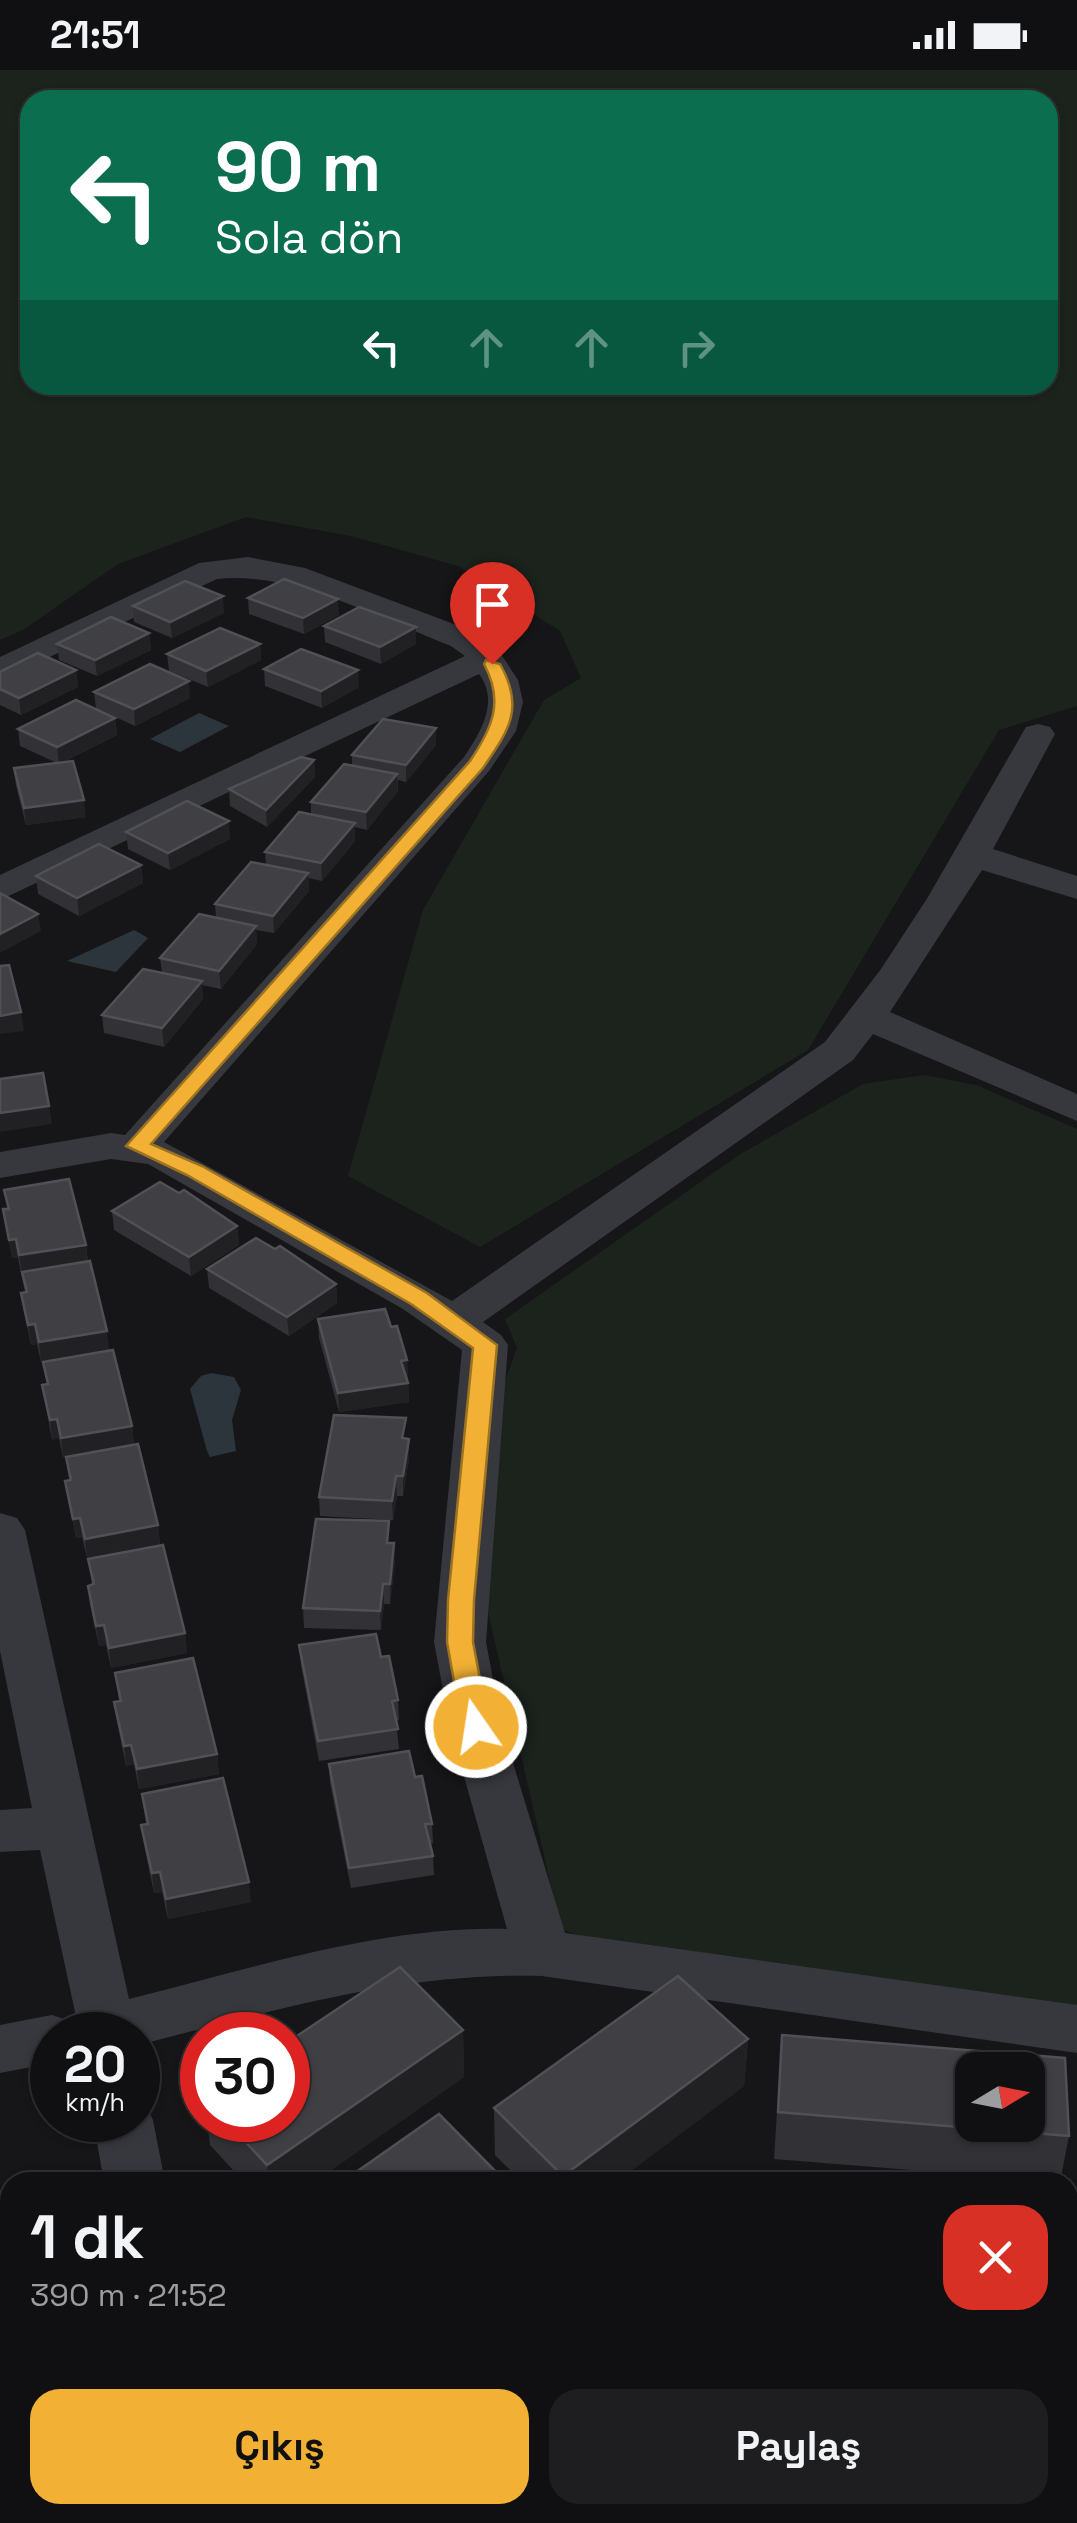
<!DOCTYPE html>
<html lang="tr">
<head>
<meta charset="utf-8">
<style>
	body { margin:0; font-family:"Space Grotesk",sans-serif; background:#1e1e20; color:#f1f3f6; height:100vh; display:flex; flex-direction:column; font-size:38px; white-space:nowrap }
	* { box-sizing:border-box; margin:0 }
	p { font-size:32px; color:#9c9d9f }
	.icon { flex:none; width:55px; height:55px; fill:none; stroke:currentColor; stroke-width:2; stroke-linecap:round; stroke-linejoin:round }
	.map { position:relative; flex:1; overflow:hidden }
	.panel { position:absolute; left:0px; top:2102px; width:1078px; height:352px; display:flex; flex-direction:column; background:#101012; border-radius:30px 30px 0 0; box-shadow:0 2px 8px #0004,0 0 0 2px #303032 }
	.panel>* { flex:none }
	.banner { position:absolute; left:20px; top:20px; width:1038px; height:305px; border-radius:30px; box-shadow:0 2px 8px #0004,0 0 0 2px #303032; background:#0b6e4f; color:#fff; overflow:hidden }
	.needle { width:65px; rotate:80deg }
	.fabs { position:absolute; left:955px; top:1982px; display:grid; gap:20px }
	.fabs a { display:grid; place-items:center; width:90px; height:90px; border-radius:20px; background:#101012; box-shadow:0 2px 8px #0004,0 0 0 2px #303032; font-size:50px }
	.speed { position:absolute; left:30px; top:1942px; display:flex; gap:20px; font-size:50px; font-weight:700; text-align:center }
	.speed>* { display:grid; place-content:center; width:130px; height:130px; border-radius:50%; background:#101012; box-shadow:0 2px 8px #0004,0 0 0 2px #303032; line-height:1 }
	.speed small { font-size:25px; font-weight:400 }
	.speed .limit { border:15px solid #d22; background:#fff; color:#111 }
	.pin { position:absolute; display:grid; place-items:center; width:85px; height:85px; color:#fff; margin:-102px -42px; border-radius:50% 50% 50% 0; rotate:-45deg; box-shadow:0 0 10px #0007 }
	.pin .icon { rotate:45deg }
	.me { position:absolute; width:110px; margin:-55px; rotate:347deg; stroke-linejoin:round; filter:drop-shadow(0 0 8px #0008) }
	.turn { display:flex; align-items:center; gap:35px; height:210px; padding:0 30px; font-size:45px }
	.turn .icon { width:130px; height:130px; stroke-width:2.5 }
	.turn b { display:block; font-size:70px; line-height:85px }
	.lanes { display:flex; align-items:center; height:95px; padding:0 30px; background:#0003; justify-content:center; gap:50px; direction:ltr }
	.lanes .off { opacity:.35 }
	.round { display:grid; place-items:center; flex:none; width:105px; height:105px; border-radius:30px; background:#1e1e20 }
	.headline { display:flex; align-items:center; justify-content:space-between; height:170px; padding:0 30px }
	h1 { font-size:60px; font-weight:800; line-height:75px }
	.cta { display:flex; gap:20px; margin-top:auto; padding:20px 30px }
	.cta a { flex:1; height:115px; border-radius:30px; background:#f2b134; color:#111; font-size:40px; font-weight:800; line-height:115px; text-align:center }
	.cta a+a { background:#1e1e20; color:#f1f3f6 }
	.status { display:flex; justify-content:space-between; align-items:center; height:70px; padding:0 50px; background:#101012; direction:ltr }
	.status svg { height:28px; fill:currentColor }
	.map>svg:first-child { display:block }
</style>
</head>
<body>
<div class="status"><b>21:51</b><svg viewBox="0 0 49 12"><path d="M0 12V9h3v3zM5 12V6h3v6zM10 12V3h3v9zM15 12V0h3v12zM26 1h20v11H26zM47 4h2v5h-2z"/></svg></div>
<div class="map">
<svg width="1077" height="2453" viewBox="0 0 1077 2453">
	<rect width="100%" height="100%" fill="#161618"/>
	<!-- green -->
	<g fill="#1c231d" fill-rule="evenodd">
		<path d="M0,0H1077V636L999,660L808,980L480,1177L348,1106L423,840L544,630L581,608L560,561L458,496L351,466L246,447L118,494L23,560L0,570ZM30,30H1048V315H30Z"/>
		<polygon points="924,1005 976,1015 1077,1059 1077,1946 627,1881 561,1859 488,1542 500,1325 517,1278 505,1249 739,1085 863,1014"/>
		<polygon points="0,2440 10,2445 178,2445 179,2453 0,2453"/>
	</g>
	<!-- water -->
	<g fill="#2c353c">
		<polygon points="199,643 229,656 180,682 150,669"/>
		<polygon points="134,860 148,868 116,902 67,891"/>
		<polygon points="211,1303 234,1307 241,1320 232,1350 236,1381 210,1387 207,1381 190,1319 201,1306"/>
	</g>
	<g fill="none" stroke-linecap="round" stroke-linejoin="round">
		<!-- minor -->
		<g fill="#37383d" fill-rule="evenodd">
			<path d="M248,487L305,498L475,562L499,581L518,610L523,632L516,661L489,701L164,1072L452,1231L825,972L881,899L928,827L1026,657L1038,654L1050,657L1055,664L993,779L1077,806V829L982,800L890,942L1077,1024V1051L873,964L853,990L483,1252L501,1265L508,1275L486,1572L502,1657L565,1863L1077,1935V1983L542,1906C402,1902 272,1941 138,1975V1965H80L40,1780L0,1782V1740L32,1738L0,1581V1443L17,1448L25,1460L129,1929C251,1899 379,1856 507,1859L450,1657L434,1572L462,1280L403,1239L148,1094L111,1089L0,1108V1082L111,1063L125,1065L464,687C480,663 500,632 479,604L0,830V805L465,586L451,576C380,549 293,501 217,509L0,610V587L199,493Z"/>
			<polygon points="52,1945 73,1952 79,1965 52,1965 52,1993 0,2003 0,1955"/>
			<polygon points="138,2030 144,2032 153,2050 165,2112 104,2112 93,2050 138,2050"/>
			<polygon points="10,2385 10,2445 16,2445 0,2448 0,2386"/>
			<polygon points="874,2445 963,2445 967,2453 878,2453"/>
		</g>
	</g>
	<!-- wall -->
	<g fill="#323236">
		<polygon points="248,528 339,545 304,564 249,544"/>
		<polygon points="133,536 224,543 172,568 134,552"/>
		<polygon points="324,556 416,574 381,594 325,572"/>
		<polygon points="149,563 151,580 97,606 59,590 57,574"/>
		<polygon points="260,574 261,590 208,617 169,601 167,584"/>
		<polygon points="264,599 359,617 322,638 265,616"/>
		<polygon points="76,600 78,617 21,645 0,635 0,602"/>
		<polygon points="94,622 190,628 135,656 96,638"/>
		<polygon points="115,648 117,665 63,692 86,747 26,755 16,716 14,698 57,693 20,676 18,659"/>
		<polygon points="436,658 436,675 406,712 398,710 398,721 367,760 355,757 355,771 322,811 308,808 309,821 274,863 256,860 257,874 221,919 202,915 203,929 164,977 104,963 102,945 162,903 160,888 216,848 215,834 266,795 265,782 311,745 311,732 352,696 352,685"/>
		<polygon points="314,690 315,707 267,757 230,736 229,719"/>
		<polygon points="126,762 230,769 170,800 128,779"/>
		<polygon points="141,795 143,813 79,846 38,824 36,806"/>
		<polygon points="4,1120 86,1175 88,1191 109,1280 41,1292 37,1274 31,1275 24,1242 21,1223 25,1222 18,1188 12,1188 3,1139 7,1139"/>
		<polygon points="112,1141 237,1156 239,1175 191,1206 114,1160"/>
		<polygon points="207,1199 336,1214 337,1233 289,1266 209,1218"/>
		<polygon points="318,1249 391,1257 407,1290 409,1332 339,1342 319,1268"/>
		<polygon points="43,1292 132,1356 134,1375 158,1455 160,1475 87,1488 82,1467 76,1468 65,1411 69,1410 66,1387 63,1388 59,1368 52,1370 42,1315 47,1315"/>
		<polygon points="406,1369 409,1388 403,1426 397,1426 393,1450 320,1446 319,1427"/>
		<polygon points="390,1473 395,1493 390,1534 384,1534 381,1560 304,1558 303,1538"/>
		<polygon points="88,1489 185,1563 187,1583 111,1598 106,1575 99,1576 90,1535 88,1516 92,1515"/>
		<polygon points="299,1575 381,1587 398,1630 399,1650 396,1650 399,1679 319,1691 301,1595"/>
		<polygon points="115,1603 217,1684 219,1704 139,1719 134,1694 126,1696 117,1652 114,1632 119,1631"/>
		<polygon points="329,1694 415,1707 432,1754 433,1773 430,1774 433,1786 434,1805 351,1818 330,1713"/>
		<polygon points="142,1724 251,1832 168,1849 162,1822 154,1823 144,1775 141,1755 146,1754"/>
		<polygon points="463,1960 464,2007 314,2112 244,2112 210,2075 207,2050 288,2050"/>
		<polygon points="782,1965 1069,2066 1060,2112 774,2089"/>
		<polygon points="748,1969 744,2016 616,2112 522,2112 495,2085 494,2038"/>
		<polygon points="1068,2252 1077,2255 1077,2396 1068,2394"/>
	</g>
	<!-- shaded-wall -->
	<g fill="#212124">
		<polygon points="223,526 224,543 172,568 170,552"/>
		<polygon points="338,529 339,545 304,564 303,548"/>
		<polygon points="416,557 416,574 381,594 380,577"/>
		<polygon points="149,563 151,580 97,606 95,590"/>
		<polygon points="260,574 261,590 208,617 206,601"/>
		<polygon points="76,600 78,617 21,645 19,628"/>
		<polygon points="358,600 359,617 322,638 321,621"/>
		<polygon points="189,611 190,628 135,656 134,639"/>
		<polygon points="115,648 117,665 59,694 57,677"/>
		<polygon points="436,658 436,675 406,712 406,695"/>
		<polygon points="314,690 315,707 267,757 266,740"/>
		<polygon points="397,704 398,721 367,760 366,742"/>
		<polygon points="84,730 86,747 26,755 24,738"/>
		<polygon points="229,751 230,769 170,800 168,783"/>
		<polygon points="355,753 355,771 322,811 321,793"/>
		<polygon points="141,795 143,813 79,846 77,828"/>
		<polygon points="308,803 309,821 274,863 273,846"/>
		<polygon points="38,844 41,861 0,883 0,864"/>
		<polygon points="256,856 257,874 221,919 219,901"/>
		<polygon points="202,911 203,929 164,977 162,958"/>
		<polygon points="21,942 24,961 0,964 0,946"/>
		<polygon points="49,1036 52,1054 0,1062 0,1043"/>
		<polygon points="237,1156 239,1175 191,1206 189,1187"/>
		<polygon points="16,1169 18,1188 12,1188 9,1170"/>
		<polygon points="86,1175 88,1194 22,1204 19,1185"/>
		<polygon points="336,1214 337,1233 289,1266 287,1247"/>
		<polygon points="35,1254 37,1274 31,1275 28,1255"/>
		<polygon points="107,1261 109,1280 41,1292 39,1272"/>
		<polygon points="407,1290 408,1309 402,1310 401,1291"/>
		<polygon points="408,1313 409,1332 339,1342 338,1323"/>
		<polygon points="57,1349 59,1368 52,1370 50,1350"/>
		<polygon points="132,1356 134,1375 63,1388 61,1368"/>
		<polygon points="409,1369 409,1388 403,1426 403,1406"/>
		<polygon points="396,1406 397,1426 393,1450 392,1431"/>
		<polygon points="80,1448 82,1467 76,1468 73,1449"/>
		<polygon points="158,1455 160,1475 87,1488 85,1469"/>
		<polygon points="394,1473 395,1493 390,1534 390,1514"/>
		<polygon points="383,1514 384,1534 381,1560 380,1541"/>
		<polygon points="104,1555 106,1575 99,1576 96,1556"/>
		<polygon points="185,1563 187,1583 111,1598 109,1578"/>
		<polygon points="131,1675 134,1694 126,1696 124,1676"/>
		<polygon points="217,1684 219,1704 139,1719 137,1699"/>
		<polygon points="160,1802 162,1822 154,1823 152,1803"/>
		<polygon points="249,1812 251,1832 168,1849 166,1829"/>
		<polygon points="463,1960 464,2007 314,2112 269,2112 267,2095"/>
		<polygon points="748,1969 744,2016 616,2112 563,2112 563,2106"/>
	</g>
	<!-- building -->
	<g fill="#3f3f44" stroke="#4f5156" stroke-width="2.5" fill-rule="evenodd">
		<polygon points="284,509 338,529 303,548 248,528"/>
		<polygon points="185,511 223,526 170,552 133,536"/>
		<polygon points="359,537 416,557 380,577 324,556"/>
		<polygon points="111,547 149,563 95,590 57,574"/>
		<polygon points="220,558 260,574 206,601 167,584"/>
		<polygon points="301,579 358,600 321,621 264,599"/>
		<polygon points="38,583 76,600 19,628 0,619 0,602"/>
		<polygon points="150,594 189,611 134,639 94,622"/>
		<polygon points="76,630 115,648 57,677 18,659"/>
		<polygon points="383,649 436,658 406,695 352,685"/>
		<polygon points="301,687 314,690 266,740 229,719"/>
		<polygon points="73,691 84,730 24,738 14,698"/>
		<polygon points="344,694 397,704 366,742 311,732"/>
		<polygon points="187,731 229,751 168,783 126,762"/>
		<polygon points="299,742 355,753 321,793 265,782"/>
		<polygon points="99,774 141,795 77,828 36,806"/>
		<polygon points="251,792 308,803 273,846 215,834"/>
		<polygon points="0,823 38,844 0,864"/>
		<polygon points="199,844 256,856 219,901 160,888"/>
		<polygon points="9,895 21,942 0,946 0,896"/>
		<polygon points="143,899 202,911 162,958 102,945"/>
		<polygon points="43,1003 49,1036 0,1043 0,1009"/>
		<polygon points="69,1109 86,1175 19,1185 16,1169 9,1170 3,1139 9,1139 4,1120"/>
		<polygon points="160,1112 179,1123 184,1120 237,1156 189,1187 112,1141"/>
		<polygon points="256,1168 275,1179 280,1176 336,1214 287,1247 207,1199"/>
		<polygon points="90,1191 107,1261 39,1272 35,1254 28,1255 21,1223 27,1222 22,1202"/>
		<polygon points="385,1239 391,1257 397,1256 407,1290 401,1291 408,1313 338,1323 318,1249"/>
		<polygon points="113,1280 132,1356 61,1368 57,1349 50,1350 42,1315 48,1314 43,1292"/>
		<polygon points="334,1345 406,1348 402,1368 409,1369 403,1406 396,1406 392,1431 319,1427"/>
		<polygon points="138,1374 158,1455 85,1469 80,1448 73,1449 65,1411 71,1410 66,1387"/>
		<polygon points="316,1449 389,1451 387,1473 394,1473 390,1514 383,1514 380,1541 303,1538"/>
		<polygon points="163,1475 185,1563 109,1578 104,1555 96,1556 88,1516 94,1514 88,1489"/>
		<polygon points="376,1564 381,1587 389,1586 398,1630 392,1631 398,1659 318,1671 299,1575"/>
		<polygon points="193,1588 217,1684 137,1699 131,1675 124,1676 114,1632 121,1631 115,1603"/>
		<polygon points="409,1681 415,1707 422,1706 432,1754 425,1754 433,1786 349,1798 329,1694"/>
		<polygon points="223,1708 249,1812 166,1829 160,1802 152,1803 141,1755 148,1754 142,1724"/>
		<polygon points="400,1897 463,1960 267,2095 225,2050 288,2050 288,1972"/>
		<polygon points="678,1906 748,1969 563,2106 494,2038"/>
		<path d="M782,1965L1065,1988L1069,2066L778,2042ZM972,2000H1028V2055H972Z"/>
		<polygon points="439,2044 506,2112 342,2112"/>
		<polygon points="1068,2252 1077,2255 1077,2348 1068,2345"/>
	</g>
	<!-- route -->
	<path fill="#f2b134" stroke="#9d7322" stroke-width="2.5" d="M486,590L500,594C525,638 509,660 483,698L151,1074L202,1096L427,1223L497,1275L474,1530L473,1572L489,1657L485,1664H466L462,1657L447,1572L448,1530L473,1278L411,1234L187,1105L126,1076L470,691C493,657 504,631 484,594Z"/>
</svg>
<div class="fabs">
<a><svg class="needle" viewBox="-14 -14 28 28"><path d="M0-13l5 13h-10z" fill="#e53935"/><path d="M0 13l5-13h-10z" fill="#9c9d9f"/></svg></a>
</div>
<div class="speed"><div>20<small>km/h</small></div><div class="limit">30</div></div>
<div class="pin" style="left:492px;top:594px;background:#d93025"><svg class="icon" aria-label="arrive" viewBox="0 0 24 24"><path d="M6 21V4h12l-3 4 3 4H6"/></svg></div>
<svg class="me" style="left:476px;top:1657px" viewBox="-20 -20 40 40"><circle r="17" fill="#f2b134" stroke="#fff" stroke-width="3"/><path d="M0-11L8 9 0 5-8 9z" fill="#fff"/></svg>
<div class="banner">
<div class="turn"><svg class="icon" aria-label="left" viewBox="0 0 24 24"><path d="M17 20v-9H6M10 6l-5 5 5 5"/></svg><div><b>90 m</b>Sola dön</div></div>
<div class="lanes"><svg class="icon" aria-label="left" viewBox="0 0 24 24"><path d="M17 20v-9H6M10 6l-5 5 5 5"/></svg><svg class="icon off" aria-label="ahead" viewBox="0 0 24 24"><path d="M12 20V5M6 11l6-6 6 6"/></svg><svg class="icon off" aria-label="ahead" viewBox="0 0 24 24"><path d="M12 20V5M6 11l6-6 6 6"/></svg><svg class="icon off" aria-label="right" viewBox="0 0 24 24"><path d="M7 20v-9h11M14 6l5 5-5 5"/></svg></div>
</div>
<section class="panel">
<div class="headline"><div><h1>1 dk</h1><p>390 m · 21:52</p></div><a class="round" style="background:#d93025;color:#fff"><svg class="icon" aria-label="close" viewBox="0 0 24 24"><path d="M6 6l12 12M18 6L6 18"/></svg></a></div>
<div class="cta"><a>Çıkış</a><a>Paylaş</a></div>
</section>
</div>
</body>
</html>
